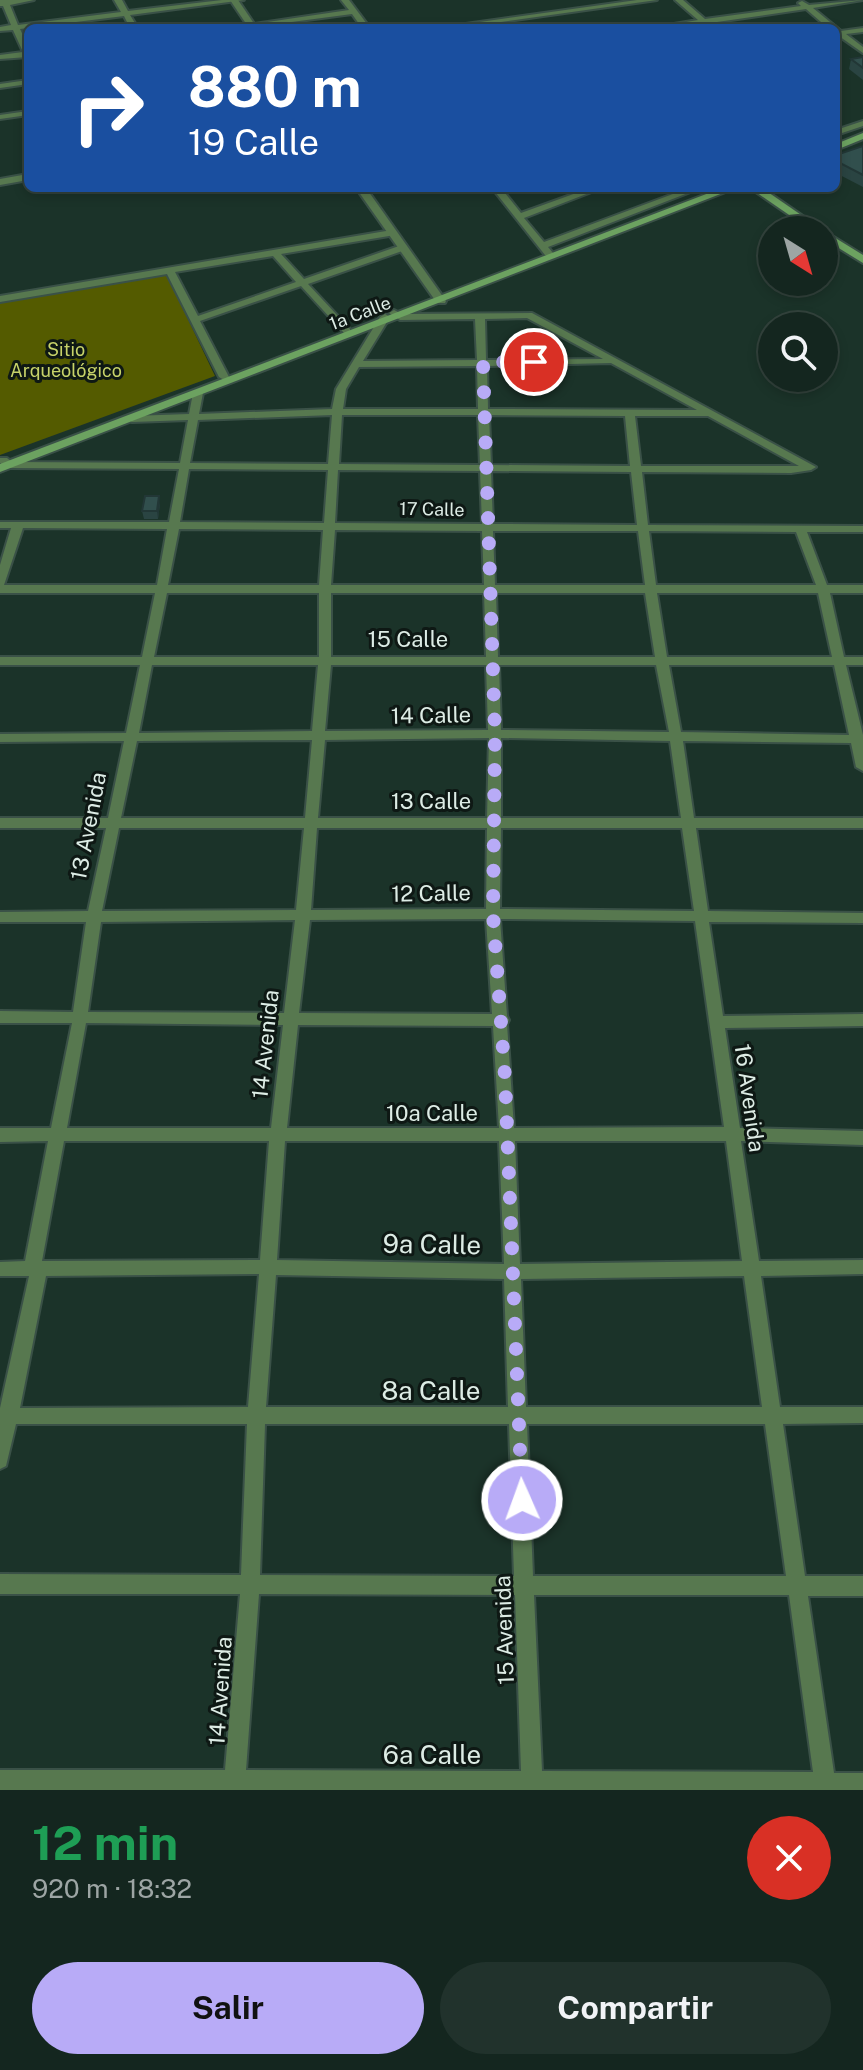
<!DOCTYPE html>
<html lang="es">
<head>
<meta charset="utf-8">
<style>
	body { margin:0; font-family:"Public Sans",sans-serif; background:#21322c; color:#f1f3f6; height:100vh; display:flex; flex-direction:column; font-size:30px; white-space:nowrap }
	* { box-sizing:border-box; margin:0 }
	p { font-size:26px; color:#9da5a4 }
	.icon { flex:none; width:44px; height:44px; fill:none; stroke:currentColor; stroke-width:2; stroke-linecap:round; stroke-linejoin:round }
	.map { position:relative; height:1790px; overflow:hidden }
	.side { display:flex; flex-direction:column; background:#14261f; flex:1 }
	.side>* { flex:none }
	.top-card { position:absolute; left:24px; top:24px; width:816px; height:168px; border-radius:12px; box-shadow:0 4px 12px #0003,0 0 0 2px #33433d; background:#1a4fa0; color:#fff; overflow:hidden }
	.needle { width:52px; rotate:143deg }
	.controls { position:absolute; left:758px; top:216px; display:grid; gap:16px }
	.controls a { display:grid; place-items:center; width:80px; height:80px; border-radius:50%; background:#14261f; box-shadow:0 4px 12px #0003,0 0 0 2px #33433d; font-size:40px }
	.pin { position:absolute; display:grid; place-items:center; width:68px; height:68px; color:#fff; margin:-34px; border:4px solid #fff; border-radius:50%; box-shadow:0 2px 8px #0007 }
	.me { position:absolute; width:88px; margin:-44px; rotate:358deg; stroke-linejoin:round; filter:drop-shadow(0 0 6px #0008) }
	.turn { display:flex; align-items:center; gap:28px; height:168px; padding:0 32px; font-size:36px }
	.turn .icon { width:104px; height:104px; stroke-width:2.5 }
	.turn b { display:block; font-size:56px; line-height:68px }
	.round { display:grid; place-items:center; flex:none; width:84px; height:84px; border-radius:42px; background:#21322c }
	.overview { display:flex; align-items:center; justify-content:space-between; height:136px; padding:0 32px }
	h1 { font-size:48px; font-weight:700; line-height:60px; color:#1e9e55 }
	.button { display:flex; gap:16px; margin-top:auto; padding:16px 32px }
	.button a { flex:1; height:92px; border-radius:48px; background:#b8abf7; color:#111; font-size:32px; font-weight:700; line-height:92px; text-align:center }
	.button a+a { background:#21322c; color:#f1f3f6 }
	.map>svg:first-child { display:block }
</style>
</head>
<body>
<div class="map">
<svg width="863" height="1790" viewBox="0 0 863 1790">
	<rect width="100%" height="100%" fill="#1b3329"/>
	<!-- forest -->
	<polygon fill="#545b00" points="167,275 215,376 0,455 0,303"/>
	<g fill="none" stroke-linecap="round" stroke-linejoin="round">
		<defs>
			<g id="minor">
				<polygon points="0,0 34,0 10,5 18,25 121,12 114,0 122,0 128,11 222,0 244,0 130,15 138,28 130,28 124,16 20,29 28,46 28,57 0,59 0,55 23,52 13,30 0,31 0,27 11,25 3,6 0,6"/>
				<polygon points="341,0 349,0 370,28 362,28 352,14 247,28 226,28 349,10"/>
				<polygon points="637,0 657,0 458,28 437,28"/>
				<polygon points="675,0 683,0 705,19 801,6 798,3 802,1 809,5 863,0 813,8 841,31 863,28 863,32 846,34 863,47 863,53 836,34 836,28 828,28 806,9 710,23 712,25 708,27 702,24 650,28 698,20"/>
				<polygon points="28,80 28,84 0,88 0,84"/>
				<polygon points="28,111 28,115 0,119 0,115"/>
				<polygon points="863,121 863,126 836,135 836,130"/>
				<polygon points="28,174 28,180 0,185 0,179"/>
				<polygon points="492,188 501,188 521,213 590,188 602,188 524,218 544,242 689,188 701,188 548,247 553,253 548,256 545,255"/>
				<path d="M392,230L395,231V235L281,254L304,279L399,246H405V250L308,284L350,329V333H344L301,286L200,321L229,377L224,380L219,377L167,274L0,302V296ZM273,256L296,282L198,316L175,272Z"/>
				<path d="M394,310L402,314L532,313L816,467L811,470L791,473L642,472L648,525L863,526V532H807L827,585H863V593H830L844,657H863V665H846L863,735V771L856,767L851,743L683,741L694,818H863V828H696L708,911L863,913V923L709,922L723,1016L863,1014V1026L725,1028L740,1128L863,1131V1145L741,1141L759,1261L863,1260V1274L761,1276L780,1407H863V1423L783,1424L805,1576H863V1596H808L834,1773H863V1790H0V1770H225L240,1594H0V1574L241,1575L247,1424H16L6,1466L0,1469V1408L29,1276H0V1262L25,1261L48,1141L0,1142V1128H51L72,1023H0V1011L73,1012L86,922H0V912L88,911L106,828H0V818H108L124,741L0,742V734L126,733L140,665H0V657H142L155,593H0V565L11,528H0V522H169L179,469L9,468L0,463V458H7L12,462L180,463L188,420L132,422L127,419L132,416L189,414L193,393L198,390L203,393L199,414L332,409L336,389L380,317L385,314L390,317L363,361L477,360L475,319L400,320L389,313ZM527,318L603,359L486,360L485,319ZM611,363L697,410L488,409L487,366ZM477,366L478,409H343L346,389L359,367ZM332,415L328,464L190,463L198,420ZM342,415H478L480,465L339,464ZM489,415L625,416L630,466L491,465ZM635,416H708L799,466H641ZM189,469L328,470L324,523L180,522ZM338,470L480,471L482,524L335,523ZM491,471L631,472L637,525L493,524ZM23,528L167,529L157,585H4ZM179,529L323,530L319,585H168ZM335,530L482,531L484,585H331ZM493,531H638L645,585H495ZM649,531L796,532L816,585H656ZM167,593H319V657H154ZM331,593H484L486,657H331ZM496,593H645L655,657H498ZM657,593H818L832,657H667ZM152,665H318L312,731L139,733ZM331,665H486L488,730L325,731ZM499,665H656L669,732L501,730ZM669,665H834L849,735L681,732ZM489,738L487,818H318L325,740ZM501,738L670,741L681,818H501ZM312,740L305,818H121L137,741ZM119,828H304L296,910L102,911ZM317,828H487L486,909L311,910ZM501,828H682L694,911L500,909ZM486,919L492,1014L299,1013L310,920ZM500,919L695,921L724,1127L514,1128L507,1024L509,1020L507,1016ZM295,920L284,1013L88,1012L101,922ZM86,1023L283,1025L271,1128H67ZM298,1025L493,1026L499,1128H287ZM64,1141H269L260,1260L42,1261ZM285,1141H499L504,1264L277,1260ZM515,1141H726L742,1261L520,1264ZM259,1274L248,1407L20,1408L46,1276ZM276,1275L504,1279L508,1407H266ZM744,1276L762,1407H526L521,1279ZM265,1424H509L514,1576L260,1575ZM527,1424H765L786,1576H533ZM259,1594L515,1595L521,1771L246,1770ZM534,1595H789L813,1772L542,1771Z"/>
			</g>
			<g id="tertiary">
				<polygon points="230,0 238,0 257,28 249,28"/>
				<polygon points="356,188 366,188 446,301 445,303 437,303"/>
			</g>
			<g id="secondary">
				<polygon points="863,133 863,139 836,150 836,144"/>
				<polygon points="722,188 736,188 0,472 0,464"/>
				<polygon points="750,188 762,188 823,230 811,230"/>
				<polygon points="824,231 863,255 863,263 824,239"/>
			</g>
		</defs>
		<!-- minor casing -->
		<use href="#minor" stroke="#3a5147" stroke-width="4"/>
		<!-- tertiary casing -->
		<use href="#tertiary" stroke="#3a5147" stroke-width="4"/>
		<!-- secondary casing -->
		<use href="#secondary" stroke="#3a5147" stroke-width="4"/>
		<!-- minor -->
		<use href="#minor" fill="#57784f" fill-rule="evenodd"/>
		<!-- tertiary -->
		<use href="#tertiary" fill="#57784f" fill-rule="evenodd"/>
		<!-- secondary -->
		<use href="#secondary" fill="#6ca260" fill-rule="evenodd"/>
	</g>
	<!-- wall -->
	<g fill="#2a4442">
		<polygon points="863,57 863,80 849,69 851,59"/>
		<polygon points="863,146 863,187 836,173 836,155"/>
		<polygon points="160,504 158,519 144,519 142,511"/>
	</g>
	<!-- shaded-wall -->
	<polygon fill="#223736" points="159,496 160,504 158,519 157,511"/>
	<!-- building -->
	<g fill="#314f4d" stroke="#223736" stroke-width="2">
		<polygon points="863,57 863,68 851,59"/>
		<polygon points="863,146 863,175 836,161 836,155"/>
		<polygon points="145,496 159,496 157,511 142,511"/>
	</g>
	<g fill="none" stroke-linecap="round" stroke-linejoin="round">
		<!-- route -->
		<polyline stroke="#b8abf7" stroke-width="14" stroke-dasharray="0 25.2" points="522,1500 505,1077 493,914 495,734 483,362 534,362"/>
	</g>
	<g text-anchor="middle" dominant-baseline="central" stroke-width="6" stroke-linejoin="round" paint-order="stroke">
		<!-- far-street labels -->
		<g font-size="18" fill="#ddece5" stroke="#0e1814">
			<text transform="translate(360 313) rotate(-21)">1a Calle</text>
			<text transform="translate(432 509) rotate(1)">17 Calle</text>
		</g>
		<!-- far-park labels -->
		<g font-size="18" fill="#c7d369" stroke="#0e1814">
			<text x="66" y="349">Sitio<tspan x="66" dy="21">Arqueológico</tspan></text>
		</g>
		<!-- street labels -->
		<g font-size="22" fill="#ddece5" stroke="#0e1814">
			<text x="408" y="639">15 Calle</text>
			<text transform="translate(431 715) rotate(-1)">14 Calle</text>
			<text x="431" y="801">13 Calle</text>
			<text transform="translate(88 826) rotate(-79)">13 Avenida</text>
			<text transform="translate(431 893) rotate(-1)">12 Calle</text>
			<text transform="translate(265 1044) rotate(-84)">14 Avenida</text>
			<text transform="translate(750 1098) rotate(82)">16 Avenida</text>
			<text x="432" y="1113">10a Calle</text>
			<text transform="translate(504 1630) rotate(-92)">15 Avenida</text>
			<text transform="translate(220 1691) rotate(-86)">14 Avenida</text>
		</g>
		<!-- near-street labels -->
		<g font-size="26" fill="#ddece5" stroke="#0e1814">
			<text transform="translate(432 1244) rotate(1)">9a Calle</text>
			<text x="431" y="1390">8a Calle</text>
			<text x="432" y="1754">6a Calle</text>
		</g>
	</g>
</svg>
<div class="controls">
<a><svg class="needle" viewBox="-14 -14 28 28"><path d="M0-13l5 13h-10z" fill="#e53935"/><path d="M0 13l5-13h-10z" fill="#9da5a4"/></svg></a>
<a><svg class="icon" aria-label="search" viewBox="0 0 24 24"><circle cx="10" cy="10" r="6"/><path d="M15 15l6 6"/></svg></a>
</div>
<div class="pin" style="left:534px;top:362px;background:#d93025"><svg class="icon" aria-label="arrive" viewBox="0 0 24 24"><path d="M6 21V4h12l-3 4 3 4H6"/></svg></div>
<svg class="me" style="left:522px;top:1500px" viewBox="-20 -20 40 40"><circle r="17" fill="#b8abf7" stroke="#fff" stroke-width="3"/><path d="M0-11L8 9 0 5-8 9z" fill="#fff"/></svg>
<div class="top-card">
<div class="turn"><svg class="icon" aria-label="right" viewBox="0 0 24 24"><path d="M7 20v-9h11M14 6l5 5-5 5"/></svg><div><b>880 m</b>19 Calle</div></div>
</div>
</div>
<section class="side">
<div class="overview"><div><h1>12 min</h1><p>920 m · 18:32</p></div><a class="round" style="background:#d93025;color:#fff"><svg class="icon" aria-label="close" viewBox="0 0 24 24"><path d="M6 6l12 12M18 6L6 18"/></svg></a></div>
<div class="button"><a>Salir</a><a>Compartir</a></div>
</section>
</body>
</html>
